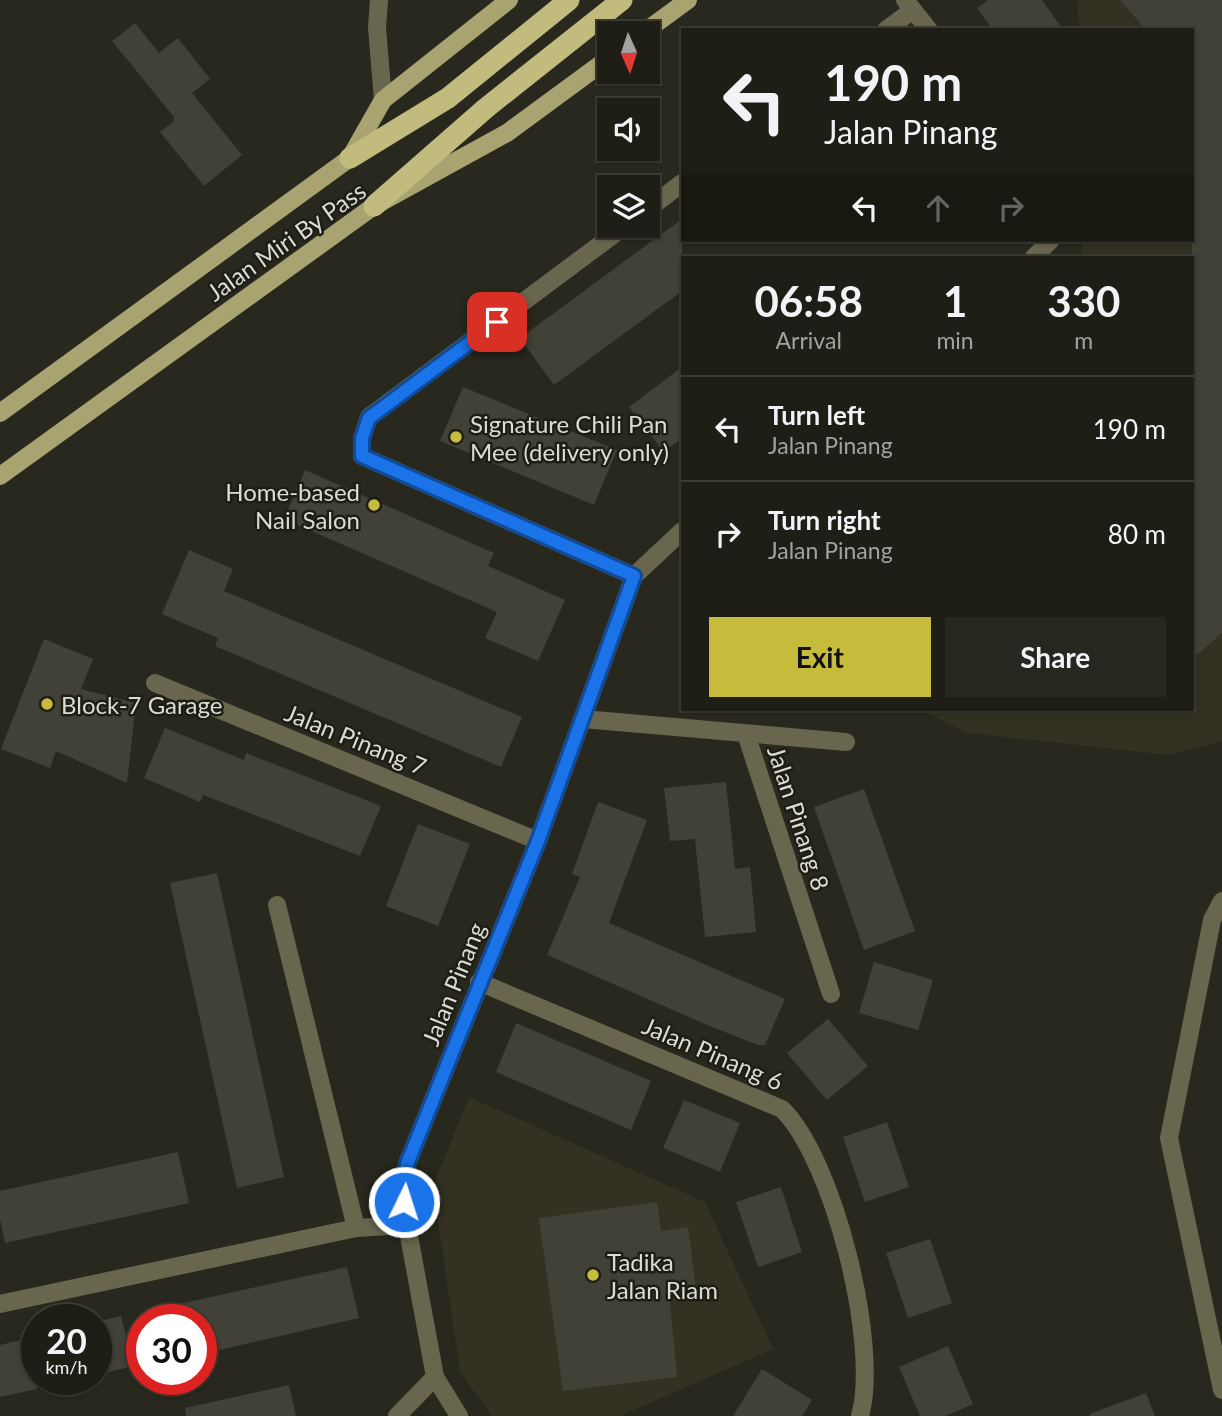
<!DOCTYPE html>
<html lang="en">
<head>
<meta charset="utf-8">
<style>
	body { margin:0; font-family:Lato,sans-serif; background:#27271f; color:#f1f3f6; height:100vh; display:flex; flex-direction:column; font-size:26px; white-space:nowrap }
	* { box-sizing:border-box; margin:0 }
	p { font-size:23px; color:#a1a2a1 }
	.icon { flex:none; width:38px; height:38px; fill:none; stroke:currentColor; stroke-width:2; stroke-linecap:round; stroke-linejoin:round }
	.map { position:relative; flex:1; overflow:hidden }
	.sheet { position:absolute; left:681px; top:256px; width:513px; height:455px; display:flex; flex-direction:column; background:#1f1e16; border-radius:0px; box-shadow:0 2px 5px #0004,0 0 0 2px #3c3c35 }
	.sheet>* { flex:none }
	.guide { position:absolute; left:681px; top:28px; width:513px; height:214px; border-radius:0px; box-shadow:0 2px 5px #0004,0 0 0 2px #3c3c35; background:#1f1e16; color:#f1f3f6; overflow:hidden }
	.needle { width:46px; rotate:177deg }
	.fabs { position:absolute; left:597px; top:21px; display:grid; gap:14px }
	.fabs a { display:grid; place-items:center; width:63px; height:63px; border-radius:0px; background:#1f1e16; box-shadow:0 2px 5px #0004,0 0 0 2px #3c3c35; font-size:35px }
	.speed { position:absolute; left:21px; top:1304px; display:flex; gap:14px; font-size:35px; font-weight:700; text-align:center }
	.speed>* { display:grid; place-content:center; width:91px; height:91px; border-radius:50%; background:#1f1e16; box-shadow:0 2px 5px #0004,0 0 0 2px #3c3c35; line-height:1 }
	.speed small { font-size:18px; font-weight:400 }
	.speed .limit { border:10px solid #d22; background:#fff; color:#111 }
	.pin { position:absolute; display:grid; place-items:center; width:60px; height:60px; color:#fff; margin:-30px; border-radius:14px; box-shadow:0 4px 10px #0006 }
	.me { position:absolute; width:77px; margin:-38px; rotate:4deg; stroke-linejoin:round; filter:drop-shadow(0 0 5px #0008) }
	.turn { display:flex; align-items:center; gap:24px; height:147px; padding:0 28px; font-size:32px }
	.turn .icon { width:91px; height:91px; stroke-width:2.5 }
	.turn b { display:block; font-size:49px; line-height:60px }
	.lanes { display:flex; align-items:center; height:66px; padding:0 28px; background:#0003; justify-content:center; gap:35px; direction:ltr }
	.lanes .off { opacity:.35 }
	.eta { display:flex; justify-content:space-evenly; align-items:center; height:119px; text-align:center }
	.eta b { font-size:42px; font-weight:700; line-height:49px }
	.cta { display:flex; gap:14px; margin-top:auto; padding:14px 28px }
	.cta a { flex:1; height:80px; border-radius:0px; background:#c7bb3b; color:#111; font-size:28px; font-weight:700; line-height:80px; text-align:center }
	.cta a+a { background:#27271f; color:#f1f3f6 }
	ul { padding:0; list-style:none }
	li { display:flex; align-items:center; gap:21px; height:105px; padding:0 28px; border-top:2px solid #3c3c35 }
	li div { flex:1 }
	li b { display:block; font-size:26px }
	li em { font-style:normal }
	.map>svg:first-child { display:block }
</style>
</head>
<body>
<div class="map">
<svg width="1222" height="1416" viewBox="0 0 1222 1416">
	<rect width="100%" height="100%" fill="#29281e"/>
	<!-- built -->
	<g fill="#333121">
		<polygon points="1078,0 1222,0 1222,741 1169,755 968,733 920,709 1192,709 1192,257 1082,257 1082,240 1192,240 1192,30 1079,30"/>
		<polygon points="469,1097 705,1202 773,1349 620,1416 492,1416 460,1372 433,1186"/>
	</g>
	<!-- building -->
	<g fill="#424137">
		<polygon points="988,0 1042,0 1063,30 993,30 977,8"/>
		<polygon points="1120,0 1222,0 1222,633 1192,659 1192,30 1146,30"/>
		<polygon points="135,23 159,53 178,38 210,79 192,93 242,155 204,186 160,132 174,121 174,117 112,41"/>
		<polygon points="682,219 682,291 554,385 520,338"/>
		<polygon points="682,367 682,438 664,452 629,407"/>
		<polygon points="463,387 617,450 594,505 440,441"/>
		<polygon points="305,470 494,553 488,566 565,600 538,661 485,638 497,612 284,519"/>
		<polygon points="189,550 233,569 224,591 522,717 501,767 215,646 218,638 162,614"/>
		<polygon points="44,639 93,659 81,689 136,703 127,783 56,751 50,768 1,749"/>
		<polygon points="165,728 244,760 246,753 381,806 360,856 203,795 200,802 144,778"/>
		<polygon points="726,782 735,869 750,867 756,932 705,937 695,839 670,841 664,788"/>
		<polygon points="864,789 915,931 864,950 814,807"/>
		<polygon points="598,802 647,820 609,923 785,999 765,1045 758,1045 707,1025 547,955 580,877 572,874"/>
		<polygon points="418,824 470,844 438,926 386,906"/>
		<polygon points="217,873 284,1177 237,1188 170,883"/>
		<polygon points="874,962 933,980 918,1030 859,1013"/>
		<polygon points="828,1019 868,1066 827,1100 787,1053"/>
		<polygon points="516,1023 651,1081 631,1130 496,1072"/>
		<polygon points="684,1100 740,1123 720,1172 663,1148"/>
		<polygon points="887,1122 909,1187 865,1202 843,1137"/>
		<polygon points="178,1152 189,1203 5,1243 0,1219 0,1191"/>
		<polygon points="781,1187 802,1252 758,1267 736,1202"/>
		<polygon points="657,1202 661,1231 688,1227 696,1288 669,1292 677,1377 563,1391 539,1218"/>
		<polygon points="930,1239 952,1303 908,1318 886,1253"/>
		<polygon points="347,1267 359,1318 201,1354 201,1320 149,1320 148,1311"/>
		<polygon points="121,1316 134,1366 96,1375 96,1322"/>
		<polygon points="37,1336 37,1389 0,1397 0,1345"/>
		<polygon points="948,1346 973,1404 946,1416 920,1416 899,1367"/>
		<polygon points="762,1369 812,1400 802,1416 733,1416"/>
		<polygon points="289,1385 296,1416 186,1416 185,1408"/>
		<polygon points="1146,1393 1155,1416 1090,1416 1090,1414"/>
	</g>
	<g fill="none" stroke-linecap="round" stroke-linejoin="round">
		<!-- minor -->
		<g stroke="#68664d" stroke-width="18">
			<polyline points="379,0 377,28 383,100"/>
			<polyline points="905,0 929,30"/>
			<polyline points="886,30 913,10"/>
			<polyline points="648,209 682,183"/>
			<polyline points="625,226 369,417 362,438 362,456 634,576"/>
			<polyline points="1034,257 1051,240"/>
			<polyline points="155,683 538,841"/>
			<polyline points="583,719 846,742"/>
			<polyline points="746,734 831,994"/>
			<polyline points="1222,901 1212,920 1169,1138 1222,1390"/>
			<path d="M479,982L782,1109C834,1160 880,1346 860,1416"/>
			<polyline points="356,1228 407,1225"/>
			<polyline points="0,1304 356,1228 277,905"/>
			<polyline points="397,1416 435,1377"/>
			<polyline points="459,1416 435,1377 407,1225 404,1186 407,1164 538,841 634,576 682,531"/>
		</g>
		<!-- major -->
		<g stroke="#a8a370" stroke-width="18">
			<polyline points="643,33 688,0"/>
			<polyline points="0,413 350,158 383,100 509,0"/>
			<polyline points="0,476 374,206 507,133 609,58"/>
		</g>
		<!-- highway -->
		<g stroke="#c1bc7e" stroke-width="21">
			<polyline points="350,158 448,98 569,0"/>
			<polyline points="374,206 486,108 622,0"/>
		</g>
	</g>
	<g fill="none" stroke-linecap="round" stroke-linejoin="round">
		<defs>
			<polyline id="route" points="404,1202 407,1164 538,841 634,576 362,456 362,438 369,418 497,322"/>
		</defs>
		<!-- route casing -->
		<use href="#route" stroke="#114b97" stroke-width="18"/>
		<!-- route -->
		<use href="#route" stroke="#1a73e8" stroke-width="12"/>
	</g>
	<!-- markers -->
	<g fill="#c7bb3b" stroke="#1f1e15" stroke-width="2.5">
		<circle cx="456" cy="437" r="7"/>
		<circle cx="374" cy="505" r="7"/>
		<circle cx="47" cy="704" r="7"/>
		<circle cx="593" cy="1275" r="7"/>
	</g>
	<g text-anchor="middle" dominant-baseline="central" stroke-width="5" stroke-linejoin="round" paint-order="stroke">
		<!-- street labels -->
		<g font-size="24" fill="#dcdbd5" stroke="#1f1e15">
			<text transform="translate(286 241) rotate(-35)">Jalan Miri By Pass</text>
			<text transform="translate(356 739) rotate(22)">Jalan Pinang 7</text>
			<text transform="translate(799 818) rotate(72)">Jalan Pinang 8</text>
			<text transform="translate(453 984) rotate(-68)">Jalan Pinang</text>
			<text transform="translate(713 1053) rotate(23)">Jalan Pinang 6</text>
		</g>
		<!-- poi labels -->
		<g font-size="24" fill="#dcdbd5" stroke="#1f1e15" text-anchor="start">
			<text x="470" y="423">Signature Chili Pan<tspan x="470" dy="28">Mee (delivery only)</tspan></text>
			<text x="360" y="491" text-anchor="end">Home-based<tspan x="360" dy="28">Nail Salon</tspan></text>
			<text x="61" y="704">Block-7 Garage</text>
			<text x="607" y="1261">Tadika<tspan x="607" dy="28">Jalan Riam</tspan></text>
		</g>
	</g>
</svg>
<div class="fabs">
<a><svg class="needle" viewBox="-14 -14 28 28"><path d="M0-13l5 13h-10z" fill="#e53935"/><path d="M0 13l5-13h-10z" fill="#a1a2a1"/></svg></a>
<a><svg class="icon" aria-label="sound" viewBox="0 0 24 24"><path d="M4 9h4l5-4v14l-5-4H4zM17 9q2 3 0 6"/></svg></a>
<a><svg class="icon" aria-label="layers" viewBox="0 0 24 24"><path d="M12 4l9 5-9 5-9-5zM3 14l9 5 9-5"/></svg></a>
</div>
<div class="speed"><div>20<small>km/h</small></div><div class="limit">30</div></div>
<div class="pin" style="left:497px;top:322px;background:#d93025"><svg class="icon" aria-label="arrive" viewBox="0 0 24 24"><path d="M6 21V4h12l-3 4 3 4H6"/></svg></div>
<svg class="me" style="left:404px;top:1202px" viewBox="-20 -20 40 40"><circle r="17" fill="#1a73e8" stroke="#fff" stroke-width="3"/><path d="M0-11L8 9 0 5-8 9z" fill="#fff"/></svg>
<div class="guide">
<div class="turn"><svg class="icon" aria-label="left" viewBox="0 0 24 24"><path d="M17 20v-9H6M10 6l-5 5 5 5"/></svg><div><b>190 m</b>Jalan Pinang</div></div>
<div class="lanes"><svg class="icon" aria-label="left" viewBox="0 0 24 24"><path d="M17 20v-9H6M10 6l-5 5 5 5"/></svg><svg class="icon off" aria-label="ahead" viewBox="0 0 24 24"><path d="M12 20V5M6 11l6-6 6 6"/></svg><svg class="icon off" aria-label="right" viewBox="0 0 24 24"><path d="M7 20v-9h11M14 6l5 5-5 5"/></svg></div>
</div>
<section class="sheet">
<div class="eta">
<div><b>06:58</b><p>Arrival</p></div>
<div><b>1</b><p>min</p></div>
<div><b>330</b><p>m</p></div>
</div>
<ul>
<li><svg class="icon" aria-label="left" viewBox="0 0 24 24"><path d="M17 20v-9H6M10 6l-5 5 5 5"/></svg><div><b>Turn left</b><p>Jalan Pinang</p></div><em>190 m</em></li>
<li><svg class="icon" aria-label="right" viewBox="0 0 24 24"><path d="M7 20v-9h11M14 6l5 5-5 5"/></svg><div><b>Turn right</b><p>Jalan Pinang</p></div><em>80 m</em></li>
</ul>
<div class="cta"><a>Exit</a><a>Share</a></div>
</section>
</div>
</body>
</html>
